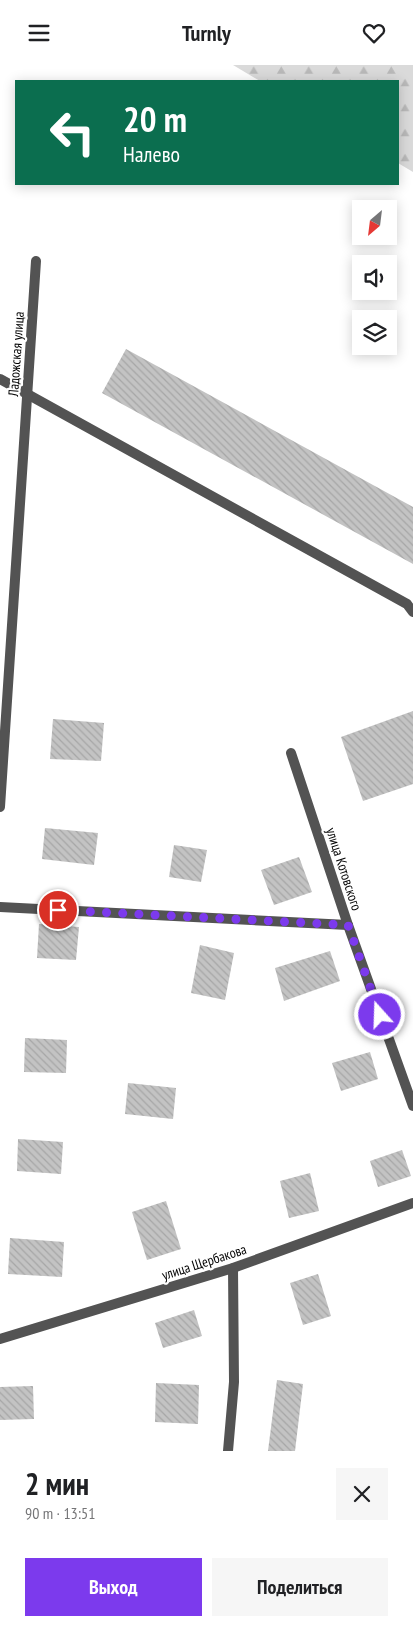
<!DOCTYPE html>
<html lang="ru">
<head>
<meta charset="utf-8">
<style>
	body { margin:0; font-family:"PT Sans Narrow",sans-serif; background:#f6f6f6; color:#202124; height:100vh; display:flex; flex-direction:column; font-size:19px; white-space:nowrap }
	* { box-sizing:border-box; margin:0 }
	p { font-size:16px; color:#757577 }
	.icon { flex:none; width:28px; height:28px; fill:none; stroke:currentColor; stroke-width:2; stroke-linecap:round; stroke-linejoin:round }
	.map { position:relative; height:1386px; overflow:hidden }
	.side { display:flex; flex-direction:column; background:#fff; flex:1 }
	.side>* { flex:none }
	.guide { position:absolute; left:15px; top:15px; width:384px; height:105px; border-radius:0px; box-shadow:0 2px 12px #0003; background:#0b6e4f; color:#fff; overflow:hidden }
	.needle { width:32px; rotate:208deg }
	.fabs { position:absolute; left:352px; top:135px; display:grid; gap:10px }
	.fabs a { display:grid; place-items:center; width:45px; height:45px; border-radius:0px; background:#fff; box-shadow:0 2px 12px #0003; font-size:25px }
	.pin { position:absolute; display:grid; place-items:center; width:42px; height:42px; color:#fff; margin:-21px; border:2px solid #fff; border-radius:50%; box-shadow:0 1px 5px #0007 }
	.me { position:absolute; width:55px; margin:-28px; rotate:340deg; stroke-linejoin:round; filter:drop-shadow(0 0 4px #0008) }
	.turn { display:flex; align-items:center; gap:18px; height:105px; padding:0 25px; font-size:22px }
	.turn .icon { width:65px; height:65px; stroke-width:2.5 }
	.turn b { display:block; font-size:35px; line-height:42px }
	.round { display:grid; place-items:center; flex:none; width:52px; height:52px; border-radius:0px; background:#f6f6f6 }
	.summary { display:flex; align-items:center; justify-content:space-between; height:85px; padding:0 25px }
	h1 { font-size:30px; font-weight:700; line-height:38px }
	.cta { display:flex; gap:10px; margin-top:auto; padding:10px 25px }
	.cta a { flex:1; height:58px; border-radius:0px; background:#7c3aed; color:#fff; font-size:20px; font-weight:700; line-height:58px; text-align:center }
	.cta a+a { background:#f6f6f6; color:#202124 }
	header { display:flex; justify-content:space-between; align-items:center; height:65px; padding:0 25px; background:#fff; font-size:22px; font-weight:700 }
	.map>svg:first-child { display:block }
</style>
</head>
<body>
<header><svg class="icon" aria-label="menu" viewBox="0 0 24 24"><path d="M4 6h16M4 12h16M4 18h16"/></svg>Turnly<svg class="icon" aria-label="heart" viewBox="0 0 24 24"><path d="M12 20l-8-8c-3-5 5-10 8-4 3-6 11-1 8 4z"/></svg></header>
<div class="map">
<svg width="413" height="1386" viewBox="0 0 413 1386">
	<defs>
		<pattern id="forest-firs" width="22" height="20" patternUnits="userSpaceOnUse" patternTransform="scale(1.25)"><rect width="22" height="20" fill="#dadada"/><path d="M5 1l3.5 6h-7zM16 11l3.5 6h-7z" fill="#b9b9b9"/></pattern>
		<pattern id="building-back-hatch" width="6" height="6" patternUnits="userSpaceOnUse" patternTransform="scale(1.25)"><rect width="6" height="6" fill="#c3c3c3"/><path d="M-1 5l2 2M0 0l6 6M5-1l2 2" fill="none" stroke="#a6a6a6"/></pattern>
	</defs>
	<rect width="100%" height="100%" fill="#fff"/>
	<!-- forest -->
	<polygon fill="url(#forest-firs)" points="233,0 413,0 413,107 398,98 398,16 260,16"/>
	<!-- building -->
	<g fill="url(#building-back-hatch)">
		<polygon points="126,284 413,442 413,499 102,328"/>
		<polygon points="413,646 413,719 363,736 341,672"/>
		<polygon points="53,654 104,658 101,696 50,694"/>
		<polygon points="45,763 98,768 94,800 42,794"/>
		<polygon points="174,780 207,785 201,817 169,812"/>
		<polygon points="299,792 312,827 274,840 261,805"/>
		<polygon points="39,859 79,862 76,895 37,893"/>
		<polygon points="200,880 234,888 225,935 191,928"/>
		<polygon points="330,886 340,916 284,936 275,903"/>
		<polygon points="25,973 67,975 66,1008 24,1007"/>
		<polygon points="370,987 378,1014 341,1026 332,998"/>
		<polygon points="128,1018 176,1023 173,1054 125,1049"/>
		<polygon points="18,1074 63,1077 61,1109 17,1106"/>
		<polygon points="402,1085 411,1111 378,1122 370,1096"/>
		<polygon points="310,1108 319,1146 289,1153 280,1116"/>
		<polygon points="166,1136 181,1184 147,1195 132,1147"/>
		<polygon points="10,1173 64,1177 62,1212 8,1209"/>
		<polygon points="318,1209 331,1251 303,1260 290,1218"/>
		<polygon points="194,1245 202,1271 163,1283 155,1258"/>
		<polygon points="277,1315 303,1319 295,1386 268,1386"/>
		<polygon points="156,1318 199,1320 198,1359 155,1357"/>
		<polygon points="33,1321 34,1354 0,1355 0,1322"/>
	</g>
	<g fill="none" stroke-linecap="round" stroke-linejoin="round">
		<!-- service -->
		<g stroke="#535353" stroke-width="10">
			<polyline points="0,314 407,539 413,547"/>
			<polyline points="0,842 348,860"/>
		</g>
		<!-- minor -->
		<g stroke="#535353" stroke-width="10">
			<polyline points="291,688 348,860 413,1041"/>
			<polyline points="0,742 36,196"/>
			<polyline points="0,1274 233,1203 413,1138"/>
			<polyline points="228,1386 234,1317 233,1203"/>
		</g>
	</g>
	<g fill="none" stroke-linecap="round" stroke-linejoin="round">
		<!-- route -->
		<polyline stroke="#7c3aed" stroke-width="9" stroke-dasharray="0 16.2" points="58,845 348,860 380,950"/>
	</g>
	<g text-anchor="middle" dominant-baseline="central" stroke-width="4.5" stroke-linejoin="round" paint-order="stroke">
		<!-- street labels -->
		<g font-size="14" fill="#000" stroke="#fff">
			<text transform="translate(16 289) rotate(-86)">Ладожская улица</text>
			<text transform="translate(344 804) rotate(72)">улица Котовского</text>
			<text transform="translate(204 1197) rotate(-18)">улица Щербакова</text>
		</g>
	</g>
</svg>
<div class="fabs">
<a><svg class="needle" viewBox="-14 -14 28 28"><path d="M0-13l5 13h-10z" fill="#e53935"/><path d="M0 13l5-13h-10z" fill="#757577"/></svg></a>
<a><svg class="icon" aria-label="sound" viewBox="0 0 24 24"><path d="M4 9h4l5-4v14l-5-4H4zM17 9q2 3 0 6"/></svg></a>
<a><svg class="icon" aria-label="layers" viewBox="0 0 24 24"><path d="M12 4l9 5-9 5-9-5zM3 14l9 5 9-5"/></svg></a>
</div>
<div class="pin" style="left:58px;top:845px;background:#d93025"><svg class="icon" aria-label="arrive" viewBox="0 0 24 24"><path d="M6 21V4h12l-3 4 3 4H6"/></svg></div>
<svg class="me" style="left:380px;top:950px" viewBox="-20 -20 40 40"><circle r="17" fill="#7c3aed" stroke="#fff" stroke-width="3"/><path d="M0-11L8 9 0 5-8 9z" fill="#fff"/></svg>
<div class="guide">
<div class="turn"><svg class="icon" aria-label="left" viewBox="0 0 24 24"><path d="M17 20v-9H6M10 6l-5 5 5 5"/></svg><div><b>20 m</b>Налево</div></div>
</div>
</div>
<section class="side">
<div class="summary"><div><h1>2 мин</h1><p>90 m · 13:51</p></div><a class="round"><svg class="icon" aria-label="close" viewBox="0 0 24 24"><path d="M6 6l12 12M18 6L6 18"/></svg></a></div>
<div class="cta"><a>Выход</a><a>Поделиться</a></div>
</section>
</body>
</html>
